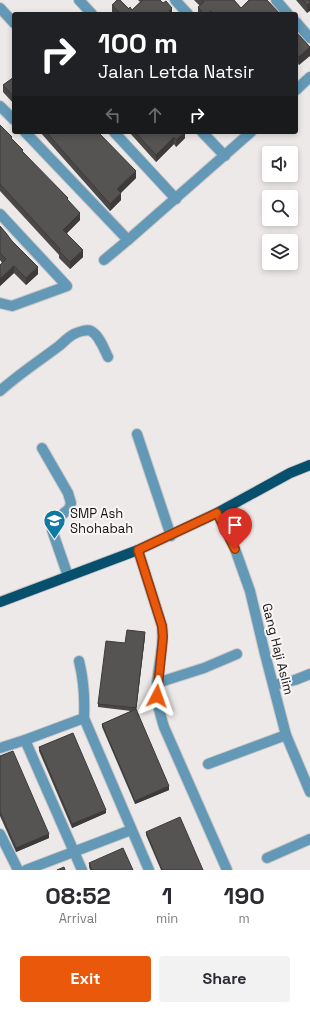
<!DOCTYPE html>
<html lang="en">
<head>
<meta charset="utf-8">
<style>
	body { margin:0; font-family:"Space Grotesk",sans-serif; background:#f2f2f3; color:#2b2b33; height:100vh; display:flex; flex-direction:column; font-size:15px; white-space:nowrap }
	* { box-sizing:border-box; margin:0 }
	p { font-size:13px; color:#7c7c81 }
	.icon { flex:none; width:22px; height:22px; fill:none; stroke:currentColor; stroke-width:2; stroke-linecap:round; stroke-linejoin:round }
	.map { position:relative; height:870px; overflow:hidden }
	.drawer { display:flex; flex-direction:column; background:#fff; flex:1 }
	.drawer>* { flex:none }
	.top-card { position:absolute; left:12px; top:12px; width:286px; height:122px; border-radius:4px; box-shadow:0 2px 6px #0003; background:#202124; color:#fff; overflow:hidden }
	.tools { position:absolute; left:262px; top:146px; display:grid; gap:8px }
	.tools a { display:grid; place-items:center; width:36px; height:36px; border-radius:4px; background:#fff; box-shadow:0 2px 6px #0003; font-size:20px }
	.pin { position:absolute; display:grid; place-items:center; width:34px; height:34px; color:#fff; margin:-41px -17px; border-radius:50% 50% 50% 0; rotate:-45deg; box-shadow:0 0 4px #0007 }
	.pin .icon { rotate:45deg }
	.me { position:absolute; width:44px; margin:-22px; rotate:4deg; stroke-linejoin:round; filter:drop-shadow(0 0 3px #0008) }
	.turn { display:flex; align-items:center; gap:14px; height:84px; padding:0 20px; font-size:18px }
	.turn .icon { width:52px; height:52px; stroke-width:2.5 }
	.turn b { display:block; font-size:28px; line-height:34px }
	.lanes { display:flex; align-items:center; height:38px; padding:0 20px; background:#0003; justify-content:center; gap:20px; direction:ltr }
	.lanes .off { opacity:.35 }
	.eta { display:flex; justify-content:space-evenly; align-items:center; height:68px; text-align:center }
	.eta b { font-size:24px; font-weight:600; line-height:28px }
	.action { display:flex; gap:8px; margin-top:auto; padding:8px 20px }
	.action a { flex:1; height:46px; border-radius:4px; background:#ea580c; color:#fff; font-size:16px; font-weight:600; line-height:46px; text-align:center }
	.action a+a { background:#f2f2f3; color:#2b2b33 }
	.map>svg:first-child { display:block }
</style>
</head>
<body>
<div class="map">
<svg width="310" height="870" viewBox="0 0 310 870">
	<rect width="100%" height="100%" fill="#ede9e9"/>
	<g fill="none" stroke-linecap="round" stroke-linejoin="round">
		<defs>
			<g id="minor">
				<polyline points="79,0 92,14"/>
				<polyline points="175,0 188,14"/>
				<polyline points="276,0 288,14"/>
				<polyline points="0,8 14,23"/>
				<polyline points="296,22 310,38"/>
				<polyline points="296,90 310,77"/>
				<polyline points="0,106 14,120"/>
				<polyline points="25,132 128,240"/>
				<polyline points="114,132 176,199"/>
				<polyline points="202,132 225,156"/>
				<polyline points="0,214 67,286 12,306 0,303"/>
				<polyline points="104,260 128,240 251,132"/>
				<path d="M0,391C19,374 39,361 59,346C64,342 68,337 74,334C78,332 87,329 91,331C99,335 104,349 108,357"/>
				<polyline points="137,434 171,536"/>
				<polyline points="42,448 68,493 71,503 69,509 54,521 52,530 68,576"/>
				<polyline points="217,513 235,549 250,591 265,654 286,735 310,792"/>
				<path d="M138,550L162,626C165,650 155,673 157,697C158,708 161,717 164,727L227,870"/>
				<path d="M79,661C84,681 85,697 84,718L149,870"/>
				<polyline points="157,683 204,668 237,654"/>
				<polyline points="274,685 295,680 310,674"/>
				<polyline points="25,740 82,870"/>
				<polyline points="0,748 25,740 84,718"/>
				<polyline points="208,764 286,735"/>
				<polyline points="0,834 18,870"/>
				<polyline points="267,858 310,839"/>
				<polyline points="26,870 131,830"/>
			</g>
			<polyline id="major" points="0,602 138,550 217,513 290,473 310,465"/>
		</defs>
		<!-- minor casing -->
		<use href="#minor" stroke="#cac7c7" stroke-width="12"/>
		<!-- major casing -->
		<use href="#major" stroke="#cac7c7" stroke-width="12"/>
		<!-- minor -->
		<use href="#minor" stroke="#6399b6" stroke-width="10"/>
		<!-- major -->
		<use href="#major" stroke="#06506e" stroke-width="10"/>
	</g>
	<!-- wall -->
	<g fill="#4a4747">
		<polygon points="138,0 160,0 172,14 115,14 112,12 112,5 132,10 140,2"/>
		<polygon points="194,0 234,0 241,8 280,14 198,14 198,7 200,6"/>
		<polygon points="296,0 310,0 307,13"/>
		<polygon points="296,32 310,47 299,65 296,61"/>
		<polygon points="14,77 14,104 3,92 3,85"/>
		<polygon points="0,125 23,153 68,200 80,220 67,233 83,257 70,269 59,258 59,255 0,191"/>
		<polygon points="40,132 98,132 136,178 121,193 121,200 110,211"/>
		<polygon points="129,132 185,132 185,138 176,147 174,144 156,162"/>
		<polygon points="0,226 38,274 26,285 14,273 0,286 2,263 0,260"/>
		<polygon points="145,636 136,709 169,790 135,804 102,727 102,724 131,711 98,707 98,704 125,643"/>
		<polygon points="39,747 106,813 72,828 39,751"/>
		<polygon points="0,756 49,838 16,852 0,816"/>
		<polygon points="146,832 203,870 161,870 146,835"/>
		<polygon points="89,863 133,870 90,870 89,867"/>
	</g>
	<!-- shaded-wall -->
	<g fill="#3c3a3a">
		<polygon points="310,3 310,11 307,13 307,5"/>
		<polygon points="172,8 172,14 169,11"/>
		<polygon points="310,47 310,56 299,65 299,57"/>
		<polygon points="185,132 185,138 176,147 176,140"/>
		<polygon points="174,137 174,144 156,162 156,155"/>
		<polygon points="136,171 136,178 117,196 117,189"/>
		<polygon points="121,193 121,200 110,211 110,204"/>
		<polygon points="80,213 80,220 63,237 63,230"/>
		<polygon points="83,250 83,257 70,269 70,262"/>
		<polygon points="14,266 14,273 0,286 0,279"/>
		<polygon points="38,267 38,274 26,285 26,278"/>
		<polygon points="145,632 145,636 136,712 136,708"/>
		<polygon points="169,786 169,790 135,804 135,801"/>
		<polygon points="106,810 106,813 72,828 72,824"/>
		<polygon points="49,834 49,838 16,852 16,848"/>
	</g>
	<!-- building -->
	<g fill="#565353" stroke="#3c3a3a">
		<polygon points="117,0 120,0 129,9 130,7 132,10 143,0 160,0 163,3 166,1 172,8 169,11 172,14 121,14 112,5"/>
		<polygon points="202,0 234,0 241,8 249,0 267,0 280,14 214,14 211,11 207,14 204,14 198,7 204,2"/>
		<polygon points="303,0 310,0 310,3 307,5"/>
		<polygon points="296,32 310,47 299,57 296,53"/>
		<polygon points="14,77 14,97 3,85"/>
		<polygon points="0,125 12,137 11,138 23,150 22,151 68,198 67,199 80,213 63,230 83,250 70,262 59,251 60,249 0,184"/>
		<polygon points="46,132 98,132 136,171 117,189 121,193 110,204"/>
		<polygon points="135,132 185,132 176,140 174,137 156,155"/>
		<polygon points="0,226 6,233 12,241 38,267 26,278 14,266 0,279 0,265 6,259 0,253"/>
		<polygon points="127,630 145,632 136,708 98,704 106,641 125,643"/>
		<polygon points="136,709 169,786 135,801 102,724"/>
		<polygon points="73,733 106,810 72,824 39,747"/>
		<polygon points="13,751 49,834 16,848 0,812 0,756"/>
		<polygon points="180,817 203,870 162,870 146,832"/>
		<polygon points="123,848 133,870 92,870 89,863"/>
		<polygon points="64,867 65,870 57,870"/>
	</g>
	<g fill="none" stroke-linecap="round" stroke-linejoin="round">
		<defs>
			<polyline id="route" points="157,696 163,637 162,626 138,550 217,513 235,549"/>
		</defs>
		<!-- route casing -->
		<use href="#route" stroke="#983908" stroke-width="10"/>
		<!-- route -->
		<use href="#route" stroke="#ea580c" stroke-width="7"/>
	</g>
	<!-- icons -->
	<defs>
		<symbol id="school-pin" viewBox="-11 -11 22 30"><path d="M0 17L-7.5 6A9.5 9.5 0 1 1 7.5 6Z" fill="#0f78a3" stroke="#faf6f6"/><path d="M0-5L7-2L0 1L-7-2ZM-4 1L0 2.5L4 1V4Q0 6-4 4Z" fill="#fff"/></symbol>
	</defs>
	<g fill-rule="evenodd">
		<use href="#school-pin" x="42" y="508" width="25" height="34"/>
	</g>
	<g text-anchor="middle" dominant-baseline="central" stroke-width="4" stroke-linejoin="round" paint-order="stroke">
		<!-- poi labels -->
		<g font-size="13" fill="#151313" stroke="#faf6f6" text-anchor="start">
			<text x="70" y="513">SMP Ash<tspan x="70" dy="15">Shohabah</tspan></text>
		</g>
		<!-- street labels -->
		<g font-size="13" fill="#151313" stroke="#faf6f6">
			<text transform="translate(278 649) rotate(76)">Gang Haji Aslim</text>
		</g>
	</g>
</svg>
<div class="tools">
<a><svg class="icon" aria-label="sound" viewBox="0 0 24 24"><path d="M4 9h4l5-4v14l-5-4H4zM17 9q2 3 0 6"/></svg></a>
<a><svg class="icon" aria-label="search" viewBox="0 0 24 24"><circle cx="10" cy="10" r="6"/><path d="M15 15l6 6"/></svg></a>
<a><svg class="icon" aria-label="layers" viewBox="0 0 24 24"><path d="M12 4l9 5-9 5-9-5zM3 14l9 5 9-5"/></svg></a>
</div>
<div class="pin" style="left:235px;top:549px;background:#d93025"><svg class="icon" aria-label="arrive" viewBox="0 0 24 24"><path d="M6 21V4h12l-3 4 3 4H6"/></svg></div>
<svg class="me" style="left:157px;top:696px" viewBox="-20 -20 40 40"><path d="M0-17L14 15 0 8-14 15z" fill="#ea580c" stroke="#fff" stroke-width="4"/></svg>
<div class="top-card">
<div class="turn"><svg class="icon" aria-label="right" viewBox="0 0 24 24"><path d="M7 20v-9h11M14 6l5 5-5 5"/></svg><div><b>100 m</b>Jalan Letda Natsir</div></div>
<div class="lanes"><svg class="icon off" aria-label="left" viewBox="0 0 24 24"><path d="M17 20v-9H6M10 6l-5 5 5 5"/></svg><svg class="icon off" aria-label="ahead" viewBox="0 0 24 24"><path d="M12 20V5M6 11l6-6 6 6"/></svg><svg class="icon" aria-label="right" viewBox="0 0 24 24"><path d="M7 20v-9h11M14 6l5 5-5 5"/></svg></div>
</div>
</div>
<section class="drawer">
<div class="eta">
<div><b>08:52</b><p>Arrival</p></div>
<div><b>1</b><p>min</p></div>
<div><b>190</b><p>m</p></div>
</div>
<div class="action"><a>Exit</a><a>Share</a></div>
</section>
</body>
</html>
